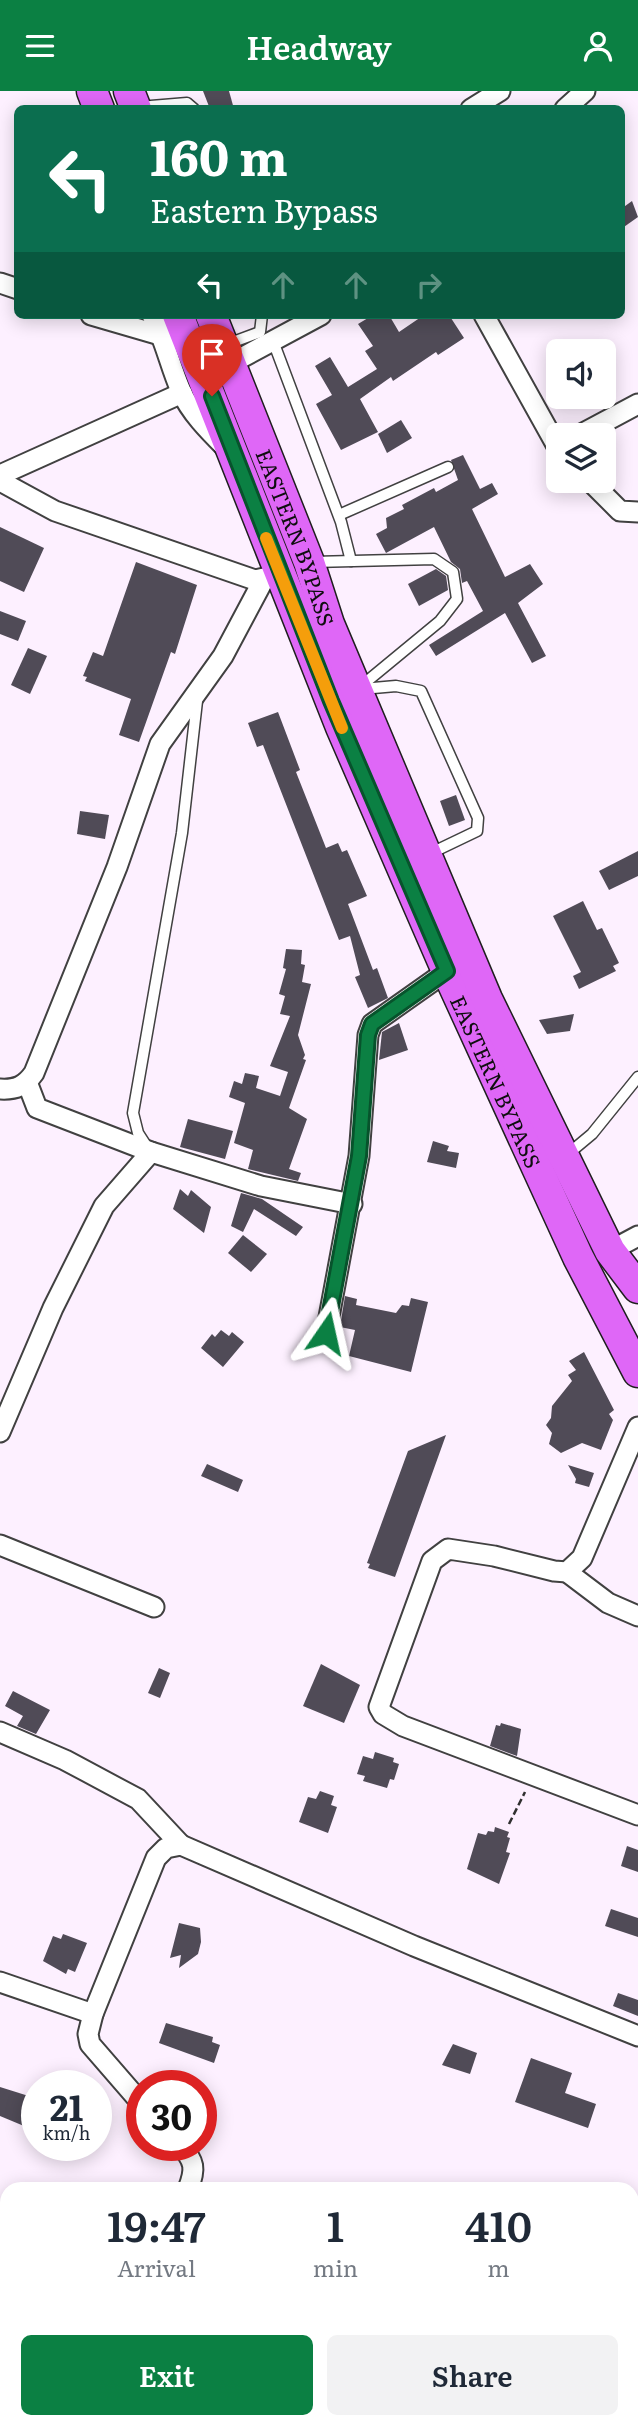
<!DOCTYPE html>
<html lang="en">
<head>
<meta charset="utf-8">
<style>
	body { margin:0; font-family:Literata,serif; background:#f2f2f3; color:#1f2937; height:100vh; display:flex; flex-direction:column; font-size:26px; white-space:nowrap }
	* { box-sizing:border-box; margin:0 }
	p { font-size:23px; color:#747a83 }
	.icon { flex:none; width:38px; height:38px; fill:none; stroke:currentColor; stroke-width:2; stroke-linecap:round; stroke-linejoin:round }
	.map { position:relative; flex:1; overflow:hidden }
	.drawer { position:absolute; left:0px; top:2091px; width:639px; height:247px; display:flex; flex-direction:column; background:#fff; border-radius:21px 21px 0 0; box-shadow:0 4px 18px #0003 }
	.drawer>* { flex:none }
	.hud { position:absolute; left:14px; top:14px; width:611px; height:214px; border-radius:10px; box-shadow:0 4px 18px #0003; background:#0b6e4f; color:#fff; overflow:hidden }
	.buttons { position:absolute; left:546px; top:248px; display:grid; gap:14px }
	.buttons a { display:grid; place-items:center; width:70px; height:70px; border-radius:10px; background:#fff; box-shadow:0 4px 18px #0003; font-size:35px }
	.speed { position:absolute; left:21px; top:1979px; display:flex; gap:14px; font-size:35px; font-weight:700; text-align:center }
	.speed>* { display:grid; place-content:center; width:91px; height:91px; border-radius:50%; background:#fff; box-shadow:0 4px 18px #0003; line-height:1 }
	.speed small { font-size:18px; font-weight:400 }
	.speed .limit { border:10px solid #d22; background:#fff; color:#111 }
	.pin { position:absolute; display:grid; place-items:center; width:60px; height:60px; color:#fff; margin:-72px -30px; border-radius:50% 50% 50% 0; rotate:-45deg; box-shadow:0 0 7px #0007 }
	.pin .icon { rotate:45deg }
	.me { position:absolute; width:77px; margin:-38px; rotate:11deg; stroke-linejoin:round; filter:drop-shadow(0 0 5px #0008) }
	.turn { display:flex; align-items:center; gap:24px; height:147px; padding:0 21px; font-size:32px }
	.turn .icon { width:91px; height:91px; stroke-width:2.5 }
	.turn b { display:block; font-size:49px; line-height:60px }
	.lanes { display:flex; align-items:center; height:66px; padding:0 21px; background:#0003; justify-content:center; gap:35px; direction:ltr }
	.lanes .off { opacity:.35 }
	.eta { display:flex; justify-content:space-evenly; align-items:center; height:119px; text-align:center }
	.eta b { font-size:42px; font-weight:600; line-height:49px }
	.cta { display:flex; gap:14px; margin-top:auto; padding:14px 21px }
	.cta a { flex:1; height:80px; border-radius:10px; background:#0b8043; color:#fff; font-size:28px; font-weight:600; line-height:80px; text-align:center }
	.cta a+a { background:#f2f2f3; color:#1f2937 }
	header { display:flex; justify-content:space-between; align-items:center; height:91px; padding:0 21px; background:#0b8043; color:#fff; font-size:32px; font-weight:600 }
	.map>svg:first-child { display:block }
</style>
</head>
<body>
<header><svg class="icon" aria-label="menu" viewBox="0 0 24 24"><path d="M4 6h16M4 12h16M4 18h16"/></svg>Headway<svg class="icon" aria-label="person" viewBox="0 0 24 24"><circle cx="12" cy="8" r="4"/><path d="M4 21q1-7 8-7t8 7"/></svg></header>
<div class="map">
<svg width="638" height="2337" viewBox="0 0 638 2337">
	<rect width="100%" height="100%" fill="#fdf0ff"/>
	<!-- building -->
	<g fill="#504b57">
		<polygon points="203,0 229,0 234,18 210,18"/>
		<polygon points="632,110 638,126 621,138 621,118"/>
		<polygon points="373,224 389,224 399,241 424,224 449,224 464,247 438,264 436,261 393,290 391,286 360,308 378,341 341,359 316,313 332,304 315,275 330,266 348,296 377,278 365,260 373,255 358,233"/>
		<polygon points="401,329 412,347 387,362 378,343"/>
		<polygon points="463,364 480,398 492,392 498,403 472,418 505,486 530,473 543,493 518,512 546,565 532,572 505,522 436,565 429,554 483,520 467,490 462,492 460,478 451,471 434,436 386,462 376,443 387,437 386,427 404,418 402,414 434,397 436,401 458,389 451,369"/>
		<polygon points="0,436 44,457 24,501 0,490"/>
		<polygon points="136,471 197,494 175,563 171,561 139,651 119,644 131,608 85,590 87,586 83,585 93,561 103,565"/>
		<polygon points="436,478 446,485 448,499 419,515 408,493"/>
		<polygon points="0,520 26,530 18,550 0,543"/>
		<polygon points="28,557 47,565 30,603 11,594"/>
		<polygon points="278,621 300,679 296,681 326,757 338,752 342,761 347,759 367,805 348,813 373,879 377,877 388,907 368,917 355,886 360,884 350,845 339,849 268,667 263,654 257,656 248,632"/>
		<polygon points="456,704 465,729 449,735 440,710"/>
		<polygon points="80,720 109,724 105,748 77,743"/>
		<polygon points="638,760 638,785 609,799 599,780"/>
		<polygon points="583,810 597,839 602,837 619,872 613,875 616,880 579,898 573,885 581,881 553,825"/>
		<polygon points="286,858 302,859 301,873 305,874 302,891 311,893 298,944 305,964 303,968 306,969 289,1017 307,1028 289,1078 301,1082 298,1090 248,1078 253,1059 234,1052 245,1012 229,1006 234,990 242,993 245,982 259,985 256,997 280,1005 288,981 270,975 290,925 280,923 285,905 279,903 286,878 283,877"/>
		<polygon points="574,923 570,940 547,943 539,929"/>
		<polygon points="399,932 408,959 379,969 382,941"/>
		<polygon points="188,1028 233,1040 225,1068 180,1056"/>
		<polygon points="433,1050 449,1055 447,1060 459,1062 456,1077 427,1071"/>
		<polygon points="180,1098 188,1105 191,1099 211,1116 204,1142 173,1118"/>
		<polygon points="241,1102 262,1108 303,1136 296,1145 254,1118 243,1141 231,1135"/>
		<polygon points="243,1144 267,1163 251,1181 228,1162"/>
		<polygon points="345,1205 357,1208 356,1214 396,1222 402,1214 409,1215 411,1207 428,1211 411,1281 349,1265 355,1239 340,1236"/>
		<polygon points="221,1239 229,1245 232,1241 244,1251 223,1276 201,1257 212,1243 215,1246"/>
		<polygon points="584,1261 614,1319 609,1323 613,1329 601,1359 582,1352 561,1362 549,1353 552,1342 546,1334 551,1327 552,1315 572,1290 568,1284 576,1279 569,1270"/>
		<polygon points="446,1344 395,1486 368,1477 370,1473 367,1472 408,1360"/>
		<polygon points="207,1373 243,1389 238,1401 201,1385"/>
		<polygon points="568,1374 594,1382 589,1396 575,1392 576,1388"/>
		<polygon points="321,1573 360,1594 344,1632 303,1615"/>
		<polygon points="159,1577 170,1582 160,1607 148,1602"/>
		<polygon points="13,1600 50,1619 36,1643 17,1635 23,1625 5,1615"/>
		<polygon points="501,1632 521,1638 517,1665 490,1655 496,1634 500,1635"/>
		<polygon points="375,1661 394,1667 393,1671 399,1673 394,1689 390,1688 387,1697 363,1690 365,1685 357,1683 363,1665 373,1668"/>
		<polygon points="320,1700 334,1705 331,1714 337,1716 328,1742 299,1731 308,1706 316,1708"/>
		<polygon points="495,1736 509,1741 507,1746 510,1747 506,1761 510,1762 499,1793 467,1778 478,1742 486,1744 488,1740 494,1741"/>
		<polygon points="627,1755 638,1759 638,1781 621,1775"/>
		<polygon points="611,1818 638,1827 638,1846 605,1835"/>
		<polygon points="179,1832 200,1837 201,1851 198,1863 179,1877 181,1864 170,1867"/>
		<polygon points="63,1843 87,1852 75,1881 68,1878 66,1883 43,1870 53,1845 61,1848"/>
		<polygon points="618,1902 638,1909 638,1925 613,1915"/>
		<polygon points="166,1932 213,1946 212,1951 220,1954 214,1972 159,1952"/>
		<polygon points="453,1953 477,1962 470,1983 442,1974"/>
		<polygon points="531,1967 572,1982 565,2002 596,2013 588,2037 515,2011"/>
		<polygon points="0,1996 35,2007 24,2035 0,2025"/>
	</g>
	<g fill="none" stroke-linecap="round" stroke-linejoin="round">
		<defs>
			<g id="lane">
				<polyline points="139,16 187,12 194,18"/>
				<polyline points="273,250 341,431 351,470"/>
				<polyline points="225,254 260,241 262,224"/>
				<polyline points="339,424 448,376"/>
				<polyline points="313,471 434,468 453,481 457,508 440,530 360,596"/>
				<polyline points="362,598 396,595 421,600 478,727 477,740 429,763"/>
				<polyline points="147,1056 138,1042 133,1022 182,742 197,610"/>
				<polyline points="568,1063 592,1043 638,986"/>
				<polyline points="136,2331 137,2332"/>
			</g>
			<g id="street">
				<polyline points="471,18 500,0"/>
				<polyline points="565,18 585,0"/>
				<polyline points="0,192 18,198"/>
				<polyline points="91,224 170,247"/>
				<path d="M152,224C165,249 170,275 181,300C190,321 209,340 225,356"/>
				<polyline points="484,224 558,357"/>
				<polyline points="228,274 321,224"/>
				<polyline points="578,345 638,313"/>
				<polyline points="0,384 182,302"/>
				<polyline points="0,390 55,420 255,489 273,485"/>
				<polyline points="590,390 620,420 638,421"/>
				<polyline points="27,991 37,1017 151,1061"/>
				<path d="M0,998C16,999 25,995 34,982L117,776L160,653L223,565L264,488"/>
				<polyline points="610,1160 638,1145"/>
				<polyline points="326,1242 359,1065 368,944 372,933 447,880"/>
				<polyline points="638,1336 582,1467 567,1481 554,1480 494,1465 448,1458 432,1470 379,1616 383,1623 403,1635 638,1724"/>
				<polyline points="0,1341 53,1217 104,1115 151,1061 261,1095 352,1113"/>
				<polyline points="0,1454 154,1516"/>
				<polyline points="567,1481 608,1512 638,1525"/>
				<polyline points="0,1641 65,1669 138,1708 181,1754"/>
				<polyline points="0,1891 93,1923"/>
				<polyline points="142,2013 90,1953 88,1943 93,1923 156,1767 166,1757 181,1754 414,1855 638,1945"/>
				<path d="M180,2054C195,2070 196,2078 188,2098"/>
				<polyline points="632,2153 638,2148"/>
				<polyline points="96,2337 98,2331"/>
				<polyline points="424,2337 431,2331"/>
			</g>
			<g id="primary">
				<polyline points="92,0 99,18"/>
				<polyline points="129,0 136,18"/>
				<path id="s1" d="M178,224L341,636L447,880L578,1166L638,1281"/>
				<path id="s2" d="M211,224L309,471L329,533L487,908L610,1160L638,1197"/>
			</g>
		</defs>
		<!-- lane casing -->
		<use href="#lane" stroke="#414141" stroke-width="13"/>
		<!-- street casing -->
		<use href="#street" stroke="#414141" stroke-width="23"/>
		<!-- primary casing -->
		<use href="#primary" stroke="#1f1f1f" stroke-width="33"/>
		<!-- path -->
		<polyline stroke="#303030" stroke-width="2.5" stroke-dasharray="7 3.5" stroke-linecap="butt" points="509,1733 525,1701"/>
		<!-- lane -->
		<use href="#lane" stroke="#fff" stroke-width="10"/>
		<!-- street -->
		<use href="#street" stroke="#fff" stroke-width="19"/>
		<!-- primary -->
		<use href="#primary" stroke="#df67f7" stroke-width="30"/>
	</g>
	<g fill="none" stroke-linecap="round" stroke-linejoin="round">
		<defs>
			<polyline id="route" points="212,305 331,610 447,880 372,933 368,944 359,1065 326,1242"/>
		</defs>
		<!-- route casing -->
		<use href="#route" stroke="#07532c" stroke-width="18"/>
		<!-- route -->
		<use href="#route" stroke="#0b8043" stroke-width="12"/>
		<!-- slow -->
		<polyline stroke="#f59e0b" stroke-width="12" points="266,447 342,637"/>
	</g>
	<g text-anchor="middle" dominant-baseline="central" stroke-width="7" stroke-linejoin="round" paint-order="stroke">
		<!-- street labels -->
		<g font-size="21" fill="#0e0e0e" stroke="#fff">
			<text stroke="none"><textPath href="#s2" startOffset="238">EASTERN BYPASS</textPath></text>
			<text stroke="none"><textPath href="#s1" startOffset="830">EASTERN BYPASS</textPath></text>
		</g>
	</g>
</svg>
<div class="buttons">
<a><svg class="icon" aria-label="sound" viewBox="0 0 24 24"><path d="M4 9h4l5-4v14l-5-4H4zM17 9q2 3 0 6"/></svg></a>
<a><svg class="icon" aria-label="layers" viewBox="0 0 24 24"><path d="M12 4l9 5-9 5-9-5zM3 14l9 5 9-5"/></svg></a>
</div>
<div class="speed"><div>21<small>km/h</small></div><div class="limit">30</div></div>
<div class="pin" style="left:212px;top:305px;background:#d93025"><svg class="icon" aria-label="arrive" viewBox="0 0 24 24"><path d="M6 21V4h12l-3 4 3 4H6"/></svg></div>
<svg class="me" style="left:326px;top:1242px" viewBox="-20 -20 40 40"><path d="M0-17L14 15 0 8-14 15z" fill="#0b8043" stroke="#fff" stroke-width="4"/></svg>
<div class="hud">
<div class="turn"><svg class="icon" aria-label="left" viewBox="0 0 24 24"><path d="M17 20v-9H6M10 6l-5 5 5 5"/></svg><div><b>160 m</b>Eastern Bypass</div></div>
<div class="lanes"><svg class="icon" aria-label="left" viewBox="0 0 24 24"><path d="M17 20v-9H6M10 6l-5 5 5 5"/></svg><svg class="icon off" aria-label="ahead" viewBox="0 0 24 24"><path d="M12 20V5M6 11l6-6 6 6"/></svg><svg class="icon off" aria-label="ahead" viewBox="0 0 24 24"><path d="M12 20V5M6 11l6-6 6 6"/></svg><svg class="icon off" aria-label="right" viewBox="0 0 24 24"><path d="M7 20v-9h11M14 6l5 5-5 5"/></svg></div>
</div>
<section class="drawer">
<div class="eta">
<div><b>19:47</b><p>Arrival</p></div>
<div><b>1</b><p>min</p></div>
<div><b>410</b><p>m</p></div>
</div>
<div class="cta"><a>Exit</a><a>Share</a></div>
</section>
</div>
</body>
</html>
